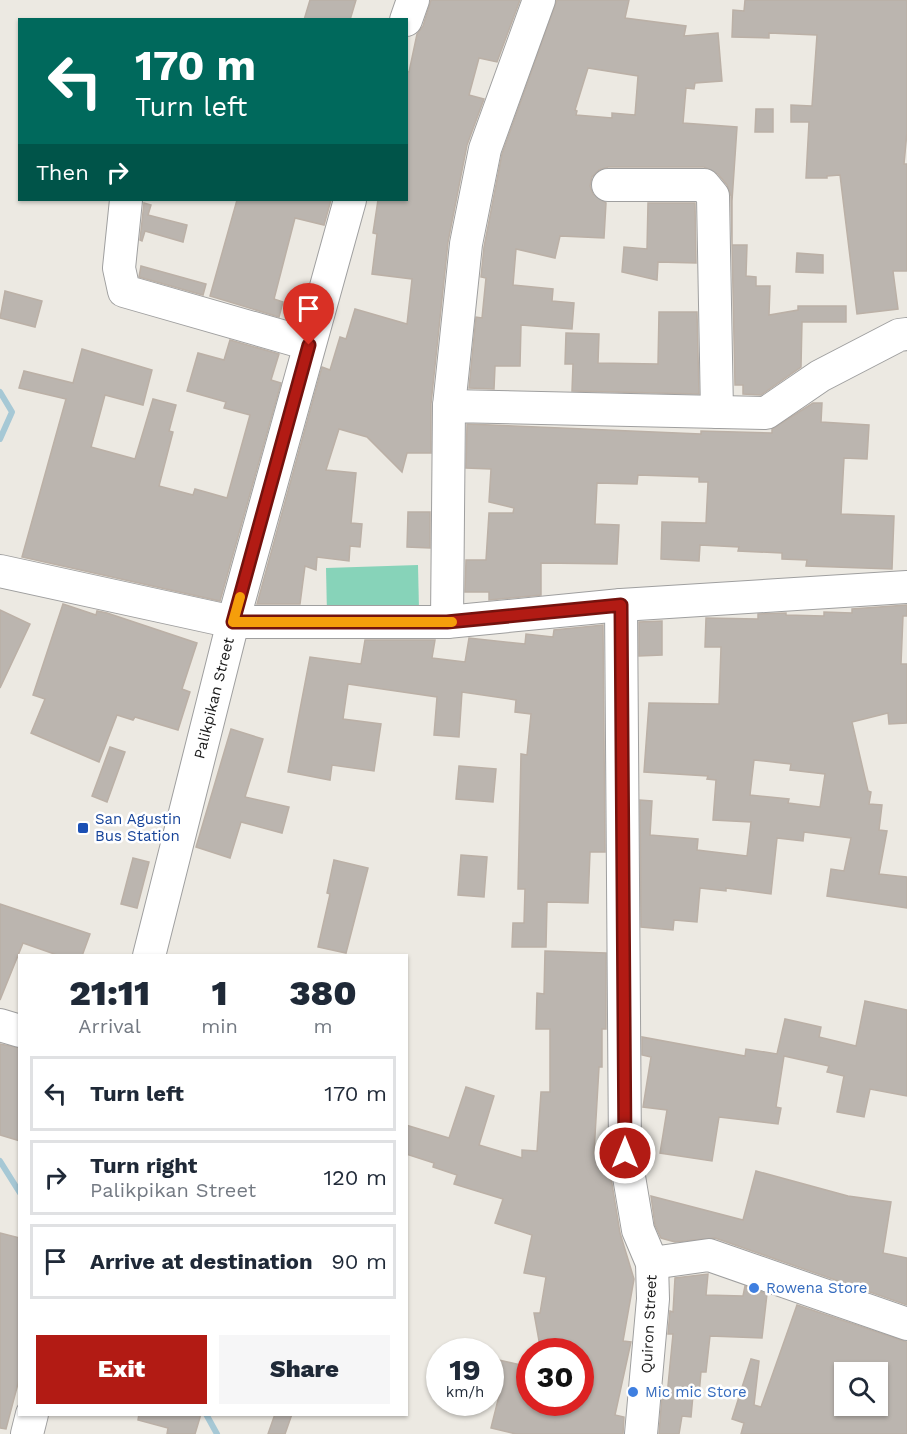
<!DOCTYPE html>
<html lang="en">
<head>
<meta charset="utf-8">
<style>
	body { margin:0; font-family:"Work Sans",sans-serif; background:#f6f6f7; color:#1f2937; height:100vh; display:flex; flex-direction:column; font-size:22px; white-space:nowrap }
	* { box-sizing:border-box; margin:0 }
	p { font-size:20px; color:#747a83 }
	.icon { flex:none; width:33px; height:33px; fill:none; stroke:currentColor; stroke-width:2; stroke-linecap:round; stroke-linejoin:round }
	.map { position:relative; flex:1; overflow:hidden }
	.panel { position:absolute; left:18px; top:954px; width:390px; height:462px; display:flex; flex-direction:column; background:#fff; border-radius:0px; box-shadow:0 2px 4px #0004 }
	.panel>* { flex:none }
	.hud { position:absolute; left:18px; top:18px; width:390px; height:183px; border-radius:0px; box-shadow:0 2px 4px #0004; background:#00695c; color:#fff; overflow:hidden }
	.tools { position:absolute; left:834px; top:1362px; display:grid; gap:12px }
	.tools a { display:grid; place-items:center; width:54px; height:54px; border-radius:0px; background:#fff; box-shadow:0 2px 4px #0004; font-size:30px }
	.speed { position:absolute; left:426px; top:1338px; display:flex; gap:12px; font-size:30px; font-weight:700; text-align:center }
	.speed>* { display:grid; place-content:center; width:78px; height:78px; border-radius:50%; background:#fff; box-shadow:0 2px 4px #0004; line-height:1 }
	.speed small { font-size:15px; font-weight:400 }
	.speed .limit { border:9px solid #d22; background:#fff; color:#111 }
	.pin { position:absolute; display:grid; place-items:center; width:51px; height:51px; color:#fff; margin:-62px -26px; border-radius:50% 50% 50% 0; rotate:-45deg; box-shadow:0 0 6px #0007 }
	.pin .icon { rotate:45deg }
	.me { position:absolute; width:66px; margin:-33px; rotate:0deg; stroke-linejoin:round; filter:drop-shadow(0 0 4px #0008) }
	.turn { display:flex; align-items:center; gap:21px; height:126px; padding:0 18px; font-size:27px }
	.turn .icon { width:78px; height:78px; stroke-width:2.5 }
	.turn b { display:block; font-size:42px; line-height:51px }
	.then { display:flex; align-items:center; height:57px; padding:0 18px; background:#0003; gap:12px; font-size:22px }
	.eta { display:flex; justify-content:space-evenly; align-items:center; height:102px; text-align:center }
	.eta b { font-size:36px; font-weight:800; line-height:42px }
	.action { display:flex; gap:12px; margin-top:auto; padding:12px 18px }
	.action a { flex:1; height:69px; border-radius:0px; background:#b21b14; color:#fff; font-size:24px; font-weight:800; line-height:69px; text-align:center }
	.action a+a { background:#f6f6f7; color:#1f2937 }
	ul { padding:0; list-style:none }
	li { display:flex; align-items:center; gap:18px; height:75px; margin:0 12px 9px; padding:0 6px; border:3px solid #e0e1e3; border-radius:0px }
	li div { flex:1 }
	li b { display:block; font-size:22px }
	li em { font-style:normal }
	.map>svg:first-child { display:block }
</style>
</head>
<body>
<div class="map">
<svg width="907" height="1434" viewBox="0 0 907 1434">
	<rect width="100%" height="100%" fill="#ece9e2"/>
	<!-- pitch -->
	<polygon fill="#87d3b9" points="418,565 419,610 327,614 326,568"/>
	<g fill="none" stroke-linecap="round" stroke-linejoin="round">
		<!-- stream -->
		<g stroke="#a6c8d5" stroke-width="6">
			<polyline points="0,392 12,412 0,439"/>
			<polyline points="0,1161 20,1193"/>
			<polyline points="206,1414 217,1434"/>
		</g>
	</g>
	<!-- building -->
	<g fill="#bbb5af" stroke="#bbb0a6" stroke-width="1.5" fill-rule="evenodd">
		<polygon points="310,0 356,0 350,20 304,20"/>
		<polygon points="431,0 520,0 497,62 479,58 469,95 484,99 467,145 448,242 431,404 431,453 407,453 402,472 367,437 339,429 326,470 356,473 351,523 362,524 360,547 350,546 349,561 317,557 316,570 305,566 300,604 257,604 322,367 330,370 340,337 346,339 355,309 407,324 412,279 372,274 377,234 373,233 378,200 406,200 406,71 409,72 417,34 423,26"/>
		<path d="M557,0H629L625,18L686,26L684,36L718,33L722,81L695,83L694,89L686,88L683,123L737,127L732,201V245H747L746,276L756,277V286H770L769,315L798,310V306H846V322H802L801,367L761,395L743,394V385H735L731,196L727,185L718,174L704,167H608L599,170L592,177L590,186L593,194L606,203L604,238L560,236L555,258L516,249L513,285L553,289L552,301L574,303L572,329L521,325L520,366H495L494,389L469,388L476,317L482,318L486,278L481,277L484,247L502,154ZM588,68L638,76L635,115L612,113V118L576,115L577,111L575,110Z"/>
		<polygon points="745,0 907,0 907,132 904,164 907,164 907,271 893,271 898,309 857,314 840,175 827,176 827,178 806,178 809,122 791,122 791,105 812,106 817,35 769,33 769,38 732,37 733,10 744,11"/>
		<polygon points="756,109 773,109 773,132 755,132"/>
		<polygon points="237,200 331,200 324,225 295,218 274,299 283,302 279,317 210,296"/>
		<polygon points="144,203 151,205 148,215 187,225 183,242 145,231 142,241 140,240"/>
		<polygon points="648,203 695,203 696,263 658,262 657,280 622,272 624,247 647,249"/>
		<polygon points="797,253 823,255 823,273 796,272"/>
		<polygon points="141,266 206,284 203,295 139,277"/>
		<polygon points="5,291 42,301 35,327 0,318"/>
		<polygon points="659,312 697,312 699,394 572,391 573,364 565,364 566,333 599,334 598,363 658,364"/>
		<polygon points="230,340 279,354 271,380 281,383 220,601 22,557 66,399 19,388 24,371 73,383 82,349 152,370 143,405 105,395 91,447 135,459 153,399 176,405 169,431 173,432 159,486 193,495 195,489 227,498 250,415 224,408 226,402 187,391 198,353 224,360"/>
		<polygon points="813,403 822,403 821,422 869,425 867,459 844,458 841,514 894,516 892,569 806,566 807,560 782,559 782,553 738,551 739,547 700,545 699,561 661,559 662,522 706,523 708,482 699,482 699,477 638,475 637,484 597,483 595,524 619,525 617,564 541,563 541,595 489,600 489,592 465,592 466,560 486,560 489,513 513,513 514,508 489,502 491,469 466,468 467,424 701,434 701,431 772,433 772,429"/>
		<polygon points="408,512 430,512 430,548 407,547"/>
		<polygon points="63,604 96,615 97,611 107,613 197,643 182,689 190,692 178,730 135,717 133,720 117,715 99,762 31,733 45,699 33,695"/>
		<path d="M907,605V616H903L901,664H907V723L889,724L888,713L852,722L868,791L871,792L869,804L882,805L879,830L887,831L879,874L907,877V908L827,896L831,869L844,871L851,838L804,832L803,841L777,838L771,894L726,888V891L700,888L697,922L674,920L673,930L641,927L640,800L652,801L650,835L698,839L697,850L747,856L751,822L713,820L716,780L707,779L708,776L644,772L649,703L719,704L721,647H705L706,618L758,619V614L786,613V615L824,616V612L852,613V609ZM754,760L791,764L790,770L825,774L820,807L788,803L789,799L750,795Z"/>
		<polygon points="0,610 30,624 0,688"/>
		<polygon points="662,621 662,655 639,656 639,622"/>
		<polygon points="603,625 605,852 590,852 588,903 547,902 546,947 512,947 513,923 524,923 525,889 518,889 521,754 527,755 531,714 515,712 516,700 462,692 459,737 434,735 437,697 348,684 343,719 381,724 374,771 332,765 330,780 288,772 310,657 361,664 365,640 435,640 432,658 465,662 469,638 525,644 526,634 553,637 554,630"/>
		<polygon points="231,729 263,739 245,797 289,807 282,833 241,822 230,858 196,847"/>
		<polygon points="110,747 125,752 107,802 92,796"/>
		<polygon points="459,766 496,769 493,802 456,799"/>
		<polygon points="461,855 487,857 484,897 458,895"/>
		<polygon points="133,858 149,862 137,908 121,904"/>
		<polygon points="334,860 368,868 346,953 318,947 330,894 327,893"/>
		<polygon points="0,904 90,934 82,956 60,956 23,943 0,1000"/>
		<polygon points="545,951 606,953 606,1029 602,1029 602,1067 599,1067 594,1153 607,1153 620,1233 634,1279 623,1341 631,1342 615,1415 624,1417 623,1434 516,1434 491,1428 501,1388 490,1386 494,1359 530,1367 530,1404 574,1410 575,1402 580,1402 580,1352 541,1352 534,1313 540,1313 546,1277 524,1273 532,1235 495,1223 503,1199 454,1184 457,1175 433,1167 434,1163 406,1154 406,1125 449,1138 466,1087 494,1096 479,1145 522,1158 522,1150 537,1151 541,1092 550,1092 550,1029 536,1029 537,993 544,994"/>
		<polygon points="865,1001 907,1010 907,1096 870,1089 864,1117 837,1112 844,1076 827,1072 829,1066 784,1056 776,1107 781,1108 778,1124 719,1117 712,1161 660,1153 667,1110 643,1107 651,1057 642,1055 642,1037 745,1056 746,1049 777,1054 785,1019 821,1027 819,1037 856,1046"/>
		<polygon points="0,1044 20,1048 20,1141 0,1135"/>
		<polygon points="756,1171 848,1196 891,1202 883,1253 907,1258 907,1305 715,1238 675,1242 661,1238 655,1225 651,1196 743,1220"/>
		<polygon points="0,1233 20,1238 20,1376 6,1429 0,1428"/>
		<polygon points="708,1274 706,1295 743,1296 745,1286 767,1294 762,1338 710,1336 706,1372 701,1372 699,1395 693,1395 691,1417 682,1416 679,1434 659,1434 662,1396 667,1396 673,1334 668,1334 670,1311 673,1312 675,1278"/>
		<path d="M797,1305L907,1342V1434H741L744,1423L732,1419L751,1359L759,1361L754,1405L761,1407ZM844,1372H878V1406H844Z"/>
		<polygon points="139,1414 201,1414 195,1434 167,1434 168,1428 138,1420"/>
		<polygon points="275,1414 292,1414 285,1434 268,1434"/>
	</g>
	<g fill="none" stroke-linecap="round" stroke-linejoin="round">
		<defs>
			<g id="minor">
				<polyline points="406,20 413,0"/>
				<polyline points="608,185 704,185 713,196 717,412"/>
				<polyline points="126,200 119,268 124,291 309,344"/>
				<polyline points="449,406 466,244 485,149 539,0"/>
				<polyline points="0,571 233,622 447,622 621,605 907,587"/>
				<polyline points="621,605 625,1153 638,1230 652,1263 653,1299 641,1434"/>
				<polyline points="447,622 449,406 766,413 820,376 899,335 907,334"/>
				<polyline points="149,956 233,622 350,200"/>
				<polyline points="0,1025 20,1031"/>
				<polyline points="652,1263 709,1255 907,1324"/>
				<polyline points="27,1434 32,1414"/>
			</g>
		</defs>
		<!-- minor casing -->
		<use href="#minor" stroke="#9f9f9f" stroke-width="34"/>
		<!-- minor -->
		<use href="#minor" stroke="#fff" stroke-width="32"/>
	</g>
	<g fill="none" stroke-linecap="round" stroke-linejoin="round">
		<defs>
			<polyline id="route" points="309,345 233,622 447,622 621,605 625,1153"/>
		</defs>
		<!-- route casing -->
		<use href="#route" stroke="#74120d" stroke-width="15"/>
		<!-- route -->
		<use href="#route" stroke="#b21b14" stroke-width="10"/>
		<!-- slow -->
		<polyline stroke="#f59e0b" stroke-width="10" points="240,597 233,622 452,622"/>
	</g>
	<!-- markers -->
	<rect fill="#1a4fb4" stroke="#fff" stroke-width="2" x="77" y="822" width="12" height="12" rx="3"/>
	<g fill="#3f7fe0" stroke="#fff" stroke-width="2">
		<circle cx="754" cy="1288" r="6"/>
		<circle cx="633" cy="1392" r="6"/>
	</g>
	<g text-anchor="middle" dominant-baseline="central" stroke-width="5" stroke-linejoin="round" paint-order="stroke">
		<!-- street labels -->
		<g font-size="15" fill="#1b1b1b" stroke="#fff">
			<text transform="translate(214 698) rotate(-76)">Palikpikan Street</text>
			<text transform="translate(649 1324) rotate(-87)">Quiron Street</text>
		</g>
		<!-- transit labels -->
		<g font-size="15" fill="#164399" stroke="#fff" text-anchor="start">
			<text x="95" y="819">San Agustin<tspan x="95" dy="17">Bus Station</tspan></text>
		</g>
		<!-- shop labels -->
		<g font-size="15" fill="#366cbe" stroke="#fff" text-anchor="start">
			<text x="766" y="1288">Rowena Store</text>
			<text x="645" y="1392">Mic mic Store</text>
		</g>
	</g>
</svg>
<div class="tools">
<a><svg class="icon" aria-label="search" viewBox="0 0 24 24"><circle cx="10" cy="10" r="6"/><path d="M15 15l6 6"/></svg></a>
</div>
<div class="speed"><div>19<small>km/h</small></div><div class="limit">30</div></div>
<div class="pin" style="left:309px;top:345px;background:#d93025"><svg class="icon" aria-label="arrive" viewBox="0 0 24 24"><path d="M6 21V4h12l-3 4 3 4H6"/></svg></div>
<svg class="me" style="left:625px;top:1153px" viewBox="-20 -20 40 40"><circle r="17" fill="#b21b14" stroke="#fff" stroke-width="3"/><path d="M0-11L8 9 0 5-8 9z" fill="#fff"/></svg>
<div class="hud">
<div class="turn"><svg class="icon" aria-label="left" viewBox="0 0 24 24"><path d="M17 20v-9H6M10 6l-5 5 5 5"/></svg><div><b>170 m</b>Turn left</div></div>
<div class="then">Then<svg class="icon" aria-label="right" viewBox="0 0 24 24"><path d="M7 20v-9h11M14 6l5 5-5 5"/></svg></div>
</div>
<section class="panel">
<div class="eta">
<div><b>21:11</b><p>Arrival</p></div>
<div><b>1</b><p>min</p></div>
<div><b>380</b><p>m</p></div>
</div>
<ul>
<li><svg class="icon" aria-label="left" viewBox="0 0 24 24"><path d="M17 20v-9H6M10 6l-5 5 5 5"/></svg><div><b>Turn left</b></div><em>170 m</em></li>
<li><svg class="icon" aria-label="right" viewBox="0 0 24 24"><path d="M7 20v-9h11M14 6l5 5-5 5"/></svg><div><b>Turn right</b><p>Palikpikan Street</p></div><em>120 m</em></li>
<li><svg class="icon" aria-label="arrive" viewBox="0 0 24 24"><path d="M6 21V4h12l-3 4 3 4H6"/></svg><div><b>Arrive at destination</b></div><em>90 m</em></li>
</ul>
<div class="action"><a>Exit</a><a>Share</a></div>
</section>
</div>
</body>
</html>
